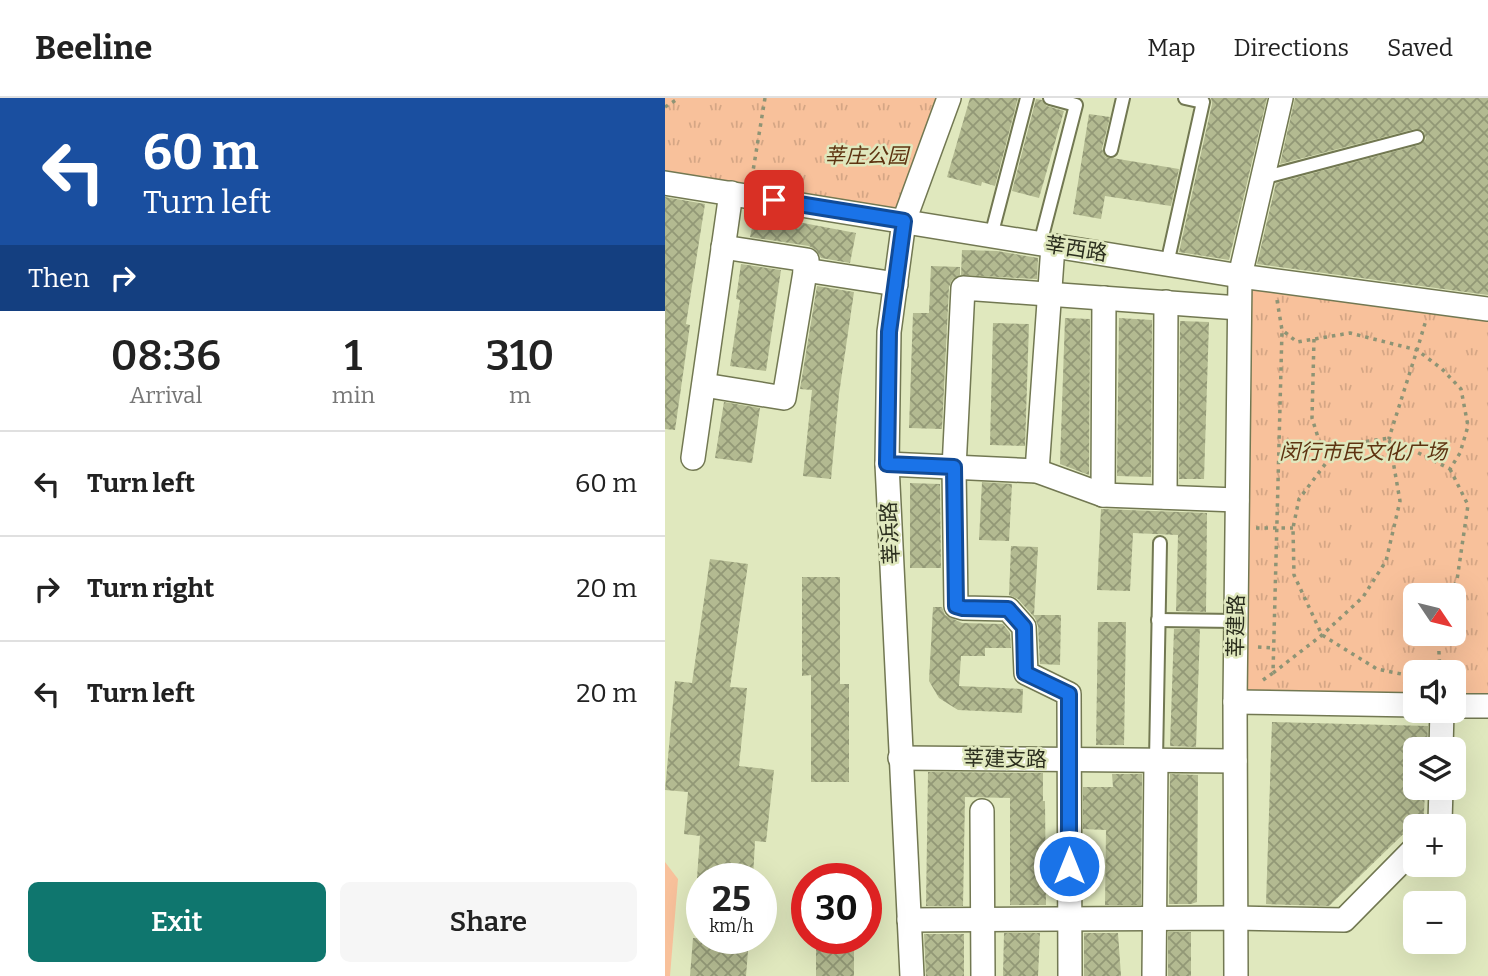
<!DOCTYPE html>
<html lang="en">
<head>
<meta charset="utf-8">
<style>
	body { margin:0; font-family:Bitter,"Noto Sans SC",serif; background:#f6f6f6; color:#222; height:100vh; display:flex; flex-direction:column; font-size:26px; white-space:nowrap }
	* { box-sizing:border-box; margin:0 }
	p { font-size:23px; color:#767676 }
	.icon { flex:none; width:38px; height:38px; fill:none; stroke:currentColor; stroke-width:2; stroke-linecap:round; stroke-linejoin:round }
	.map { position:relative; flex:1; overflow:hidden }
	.sheet { display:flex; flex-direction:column; background:#fff; width:665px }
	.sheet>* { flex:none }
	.guide { background:#1a4fa0; color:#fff; overflow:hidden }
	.needle { width:46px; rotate:125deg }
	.buttons { position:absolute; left:738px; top:485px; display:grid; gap:14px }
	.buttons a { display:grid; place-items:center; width:63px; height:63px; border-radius:10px; background:#fff; box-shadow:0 7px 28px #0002; font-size:35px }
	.speed { position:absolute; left:21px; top:765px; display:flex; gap:14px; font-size:35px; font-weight:700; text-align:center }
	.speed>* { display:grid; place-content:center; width:91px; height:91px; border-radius:50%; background:#fff; box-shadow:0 7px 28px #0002; line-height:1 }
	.speed small { font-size:18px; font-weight:400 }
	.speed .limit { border:10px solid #d22; background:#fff; color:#111 }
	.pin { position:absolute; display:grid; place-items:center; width:60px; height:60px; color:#fff; margin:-30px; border-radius:14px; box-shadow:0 4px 10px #0006 }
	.me { position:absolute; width:77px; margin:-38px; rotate:0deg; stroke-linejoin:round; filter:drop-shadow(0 0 5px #0008) }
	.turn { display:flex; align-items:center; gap:24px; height:147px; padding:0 28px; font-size:32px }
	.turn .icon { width:91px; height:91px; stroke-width:2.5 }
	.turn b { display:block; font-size:49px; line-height:60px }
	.then { display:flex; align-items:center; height:66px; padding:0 28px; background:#0003; gap:14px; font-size:26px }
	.eta { display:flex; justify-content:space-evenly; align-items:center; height:119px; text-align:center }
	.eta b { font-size:42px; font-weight:600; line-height:49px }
	.primary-button { display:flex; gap:14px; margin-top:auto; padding:14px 28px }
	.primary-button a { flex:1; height:80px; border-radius:10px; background:#0f766e; color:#fff; font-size:28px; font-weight:600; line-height:80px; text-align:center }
	.primary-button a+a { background:#f6f6f6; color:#222 }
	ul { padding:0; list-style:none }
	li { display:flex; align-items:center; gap:21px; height:105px; padding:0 28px; border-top:2px solid #e0e0e0 }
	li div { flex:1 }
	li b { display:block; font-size:26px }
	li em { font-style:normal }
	header { display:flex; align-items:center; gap:42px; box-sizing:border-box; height:98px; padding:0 35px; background:#fff; border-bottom:2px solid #e0e0e0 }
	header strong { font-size:33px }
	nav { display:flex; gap:38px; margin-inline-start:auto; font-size:24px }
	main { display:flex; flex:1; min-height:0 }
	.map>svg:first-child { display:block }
</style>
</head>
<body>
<header>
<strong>Beeline</strong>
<nav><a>Map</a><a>Directions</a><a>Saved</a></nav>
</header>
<main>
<section class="sheet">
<div class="guide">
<div class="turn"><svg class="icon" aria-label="left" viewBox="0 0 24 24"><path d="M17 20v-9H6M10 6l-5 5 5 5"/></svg><div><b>60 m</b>Turn left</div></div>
<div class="then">Then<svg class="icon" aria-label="right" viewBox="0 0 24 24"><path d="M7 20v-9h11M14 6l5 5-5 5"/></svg></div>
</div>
<div class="eta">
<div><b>08:36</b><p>Arrival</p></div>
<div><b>1</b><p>min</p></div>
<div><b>310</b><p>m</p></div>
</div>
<ul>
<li><svg class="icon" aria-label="left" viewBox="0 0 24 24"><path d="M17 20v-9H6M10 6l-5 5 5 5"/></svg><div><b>Turn left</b></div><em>60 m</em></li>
<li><svg class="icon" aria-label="right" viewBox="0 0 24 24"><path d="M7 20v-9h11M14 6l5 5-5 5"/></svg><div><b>Turn right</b></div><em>20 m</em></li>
<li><svg class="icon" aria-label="left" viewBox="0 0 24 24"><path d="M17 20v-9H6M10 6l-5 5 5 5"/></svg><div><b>Turn left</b></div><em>20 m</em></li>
</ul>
<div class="primary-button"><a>Exit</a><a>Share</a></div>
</section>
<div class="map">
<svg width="823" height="878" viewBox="0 0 823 878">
	<defs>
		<pattern id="park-tufts" width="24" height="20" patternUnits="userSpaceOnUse" patternTransform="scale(1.75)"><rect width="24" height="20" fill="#f8c19b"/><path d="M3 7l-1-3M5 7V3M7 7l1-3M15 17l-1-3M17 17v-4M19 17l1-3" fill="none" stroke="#d5a685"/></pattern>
		<pattern id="building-cross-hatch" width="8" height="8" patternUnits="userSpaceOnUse" patternTransform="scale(1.75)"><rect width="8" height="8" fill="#b3ba91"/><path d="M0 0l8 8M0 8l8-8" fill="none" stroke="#929876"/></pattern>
	</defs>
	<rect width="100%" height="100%" fill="#e0e8be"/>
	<!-- grass -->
	<polygon fill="#f8c19b" points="0,764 13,781 5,878 0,878"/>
	<!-- park -->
	<g fill="url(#park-tufts)" fill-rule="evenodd">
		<polygon points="0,0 284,0 239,123 0,85"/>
		<path d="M575,178L823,211V608H789V574H751V607L570,604ZM751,497H789V536H751Z"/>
	</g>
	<!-- building -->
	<g fill="url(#building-cross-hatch)">
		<polygon points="305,0 353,0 330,88 317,84 316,88 282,79"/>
		<polygon points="546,0 602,0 564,162 514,154 547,6"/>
		<polygon points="630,0 823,0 823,197 592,166 611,85 754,47 761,41 758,32 750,31 615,66"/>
		<polygon points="371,1 377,2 382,8 399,13 374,100 347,93"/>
		<polygon points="424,16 445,19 437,51 441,59 514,71 506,108 440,98 436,121 408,116"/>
		<polygon points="0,99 40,106 21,226 25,227 10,332 0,331"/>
		<polygon points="90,116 191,135 185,165 156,160 151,152 144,148 85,139"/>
		<polygon points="297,152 332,153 373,160 372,181 296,177"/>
		<polygon points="76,166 116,172 101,273 65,268 75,202 71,201"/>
		<polygon points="266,168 295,169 295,177 287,182 284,189 277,331 244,330 248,215 264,215"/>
		<polygon points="152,188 189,194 174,296 166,381 138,378 147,292 135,291"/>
		<polygon points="400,220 425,221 424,377 395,366"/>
		<polygon points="454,220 487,222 486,379 452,378"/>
		<polygon points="515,223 544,224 539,381 514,381"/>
		<polygon points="328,225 364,226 360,348 325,347"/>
		<polygon points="59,304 95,310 87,365 50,360"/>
		<polygon points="317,384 347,386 344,443 314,442"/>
		<polygon points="245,385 275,386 276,470 245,470"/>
		<polygon points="436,411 542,415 541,514 511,513 513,437 468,435 465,493 432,492"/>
		<polygon points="346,448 373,449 369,517 396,517 395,567 375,566 373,528 370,520 353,501 344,497"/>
		<polygon points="45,461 83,466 65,589 82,590 74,668 109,672 101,744 90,743 88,780 32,780 35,738 19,736 23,694 0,692 10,583 27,585"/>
		<polygon points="137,479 175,479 175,586 184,586 184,684 146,684 146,577 137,578"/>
		<polygon points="268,509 277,509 280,517 297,525 338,526 345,535 346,550 320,550 320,558 296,558 294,588 358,591 357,615 293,612 274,600 264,583"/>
		<polygon points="433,524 461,524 459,647 431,647"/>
		<polygon points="509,531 535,531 531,649 505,648"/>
		<polygon points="607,624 763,628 762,651 751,651 751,690 760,690 759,716 664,808 601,806"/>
		<polygon points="263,674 378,675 378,703 380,703 381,807 345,807 345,700 300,699 298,808 261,808"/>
		<polygon points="447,676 477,676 476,807 440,807 441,732 418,731 418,689 448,689"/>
		<polygon points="505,676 533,677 532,804 526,806 504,806"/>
		<rect x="503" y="834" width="23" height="44"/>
		<polygon points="339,835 375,835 373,878 338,878"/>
		<polygon points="419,835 453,835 456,878 419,878"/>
		<polygon points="259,836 299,836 299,878 261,878"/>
		<polygon points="28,840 84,840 81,878 25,878"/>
		<rect x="151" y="840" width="38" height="38"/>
	</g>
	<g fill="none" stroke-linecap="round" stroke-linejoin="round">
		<defs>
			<g id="service">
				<polyline points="446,52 458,0"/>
				<polyline points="597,80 752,39"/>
				<polyline points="326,138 362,0"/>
				<polyline points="375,146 411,7 385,0"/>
				<polyline points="502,166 538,4 520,0"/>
				<polyline points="493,522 571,523"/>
				<polyline points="491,662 495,445"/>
			</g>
			<g id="minor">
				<polyline points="0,85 575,178 823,211"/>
				<polyline points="140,172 231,186"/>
				<polyline points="39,287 119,300 142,162 58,149"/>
				<polyline points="28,360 66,95"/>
				<polyline points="222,366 372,373 438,397 572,402"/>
				<polyline points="372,373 388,148"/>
				<polyline points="438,397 439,200"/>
				<polyline points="500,399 501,204"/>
				<polyline points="570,604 751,607"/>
				<polyline points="789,608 823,608"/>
				<polyline points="776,651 777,612"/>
				<polyline points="235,660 570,663"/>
				<polyline points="317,713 318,878"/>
				<polyline points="771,728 775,724 776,690"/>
				<polyline points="244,822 570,820 679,822 751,749"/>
				<polyline points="247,878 222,366 224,234 239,123 284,0"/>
				<polyline points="405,878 404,596 361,575 359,529 343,511 298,510 291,508 289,370 298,190 574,210"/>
				<polyline points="489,878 491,662"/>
				<polyline points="571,878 570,604 575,178 616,0"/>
			</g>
		</defs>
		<!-- service casing -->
		<use href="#service" stroke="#727852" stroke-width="16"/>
		<!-- minor casing -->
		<use href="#minor" stroke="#727852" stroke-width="26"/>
		<!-- path -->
		<g stroke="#8e9475" stroke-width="3.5" stroke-dasharray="3.5 5" stroke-linecap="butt">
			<polyline points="0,9 14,0"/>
			<polyline points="87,79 100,0"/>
			<polyline points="612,202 617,232 632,244 685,235 752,252 724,340 785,371 795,355 803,328 796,291 777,271 752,252 761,222"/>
			<polyline points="649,241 647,320 661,365 634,401 628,430 629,477 657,537 712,571 751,579"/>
			<polyline points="785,371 803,407 792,482 785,497"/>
			<polyline points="591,430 628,430"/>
			<polyline points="773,536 775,574"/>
			<polyline points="593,549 608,550"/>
			<polyline points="608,575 657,537 698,499 721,463 735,403 724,340 697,344 662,365"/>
			<polyline points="598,582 608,575 617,232"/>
		</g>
		<!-- service -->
		<use href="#service" stroke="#fff" stroke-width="12"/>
		<!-- minor -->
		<use href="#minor" stroke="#fff" stroke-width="23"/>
	</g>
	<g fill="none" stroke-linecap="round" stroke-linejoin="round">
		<defs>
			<polyline id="route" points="109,102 239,123 224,234 222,366 289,369 291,508 298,510 343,511 359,529 360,575 404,596 404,768"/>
		</defs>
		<!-- route casing -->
		<use href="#route" stroke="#114b97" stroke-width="18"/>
		<!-- route -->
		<use href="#route" stroke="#1a73e8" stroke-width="12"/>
	</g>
	<g text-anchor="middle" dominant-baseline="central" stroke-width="5" stroke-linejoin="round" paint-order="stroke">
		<!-- park labels -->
		<g font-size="21" font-style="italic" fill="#5e3311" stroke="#e0e8be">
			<text x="201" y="58">莘庄公园</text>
			<text x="698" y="354">闵行市民文化广场</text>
		</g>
		<!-- street labels -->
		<g font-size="21" fill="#2b2e1e" stroke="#e0e8be">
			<text transform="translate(411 151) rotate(9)">莘西路</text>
			<text transform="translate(225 435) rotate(-93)">莘浜路</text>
			<text transform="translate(571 528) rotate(-89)">莘建路</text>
			<text transform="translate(340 661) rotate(1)">莘建支路</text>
		</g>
	</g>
</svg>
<div class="buttons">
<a><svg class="needle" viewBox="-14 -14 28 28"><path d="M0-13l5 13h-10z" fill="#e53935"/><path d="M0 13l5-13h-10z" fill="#767676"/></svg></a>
<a><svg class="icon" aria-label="sound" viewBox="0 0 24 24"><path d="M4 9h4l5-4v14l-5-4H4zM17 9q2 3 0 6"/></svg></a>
<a><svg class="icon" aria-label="layers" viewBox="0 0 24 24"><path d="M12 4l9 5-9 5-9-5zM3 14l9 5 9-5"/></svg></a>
<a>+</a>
<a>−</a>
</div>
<div class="speed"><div>25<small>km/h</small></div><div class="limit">30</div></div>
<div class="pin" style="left:109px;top:102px;background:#d93025"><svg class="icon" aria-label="arrive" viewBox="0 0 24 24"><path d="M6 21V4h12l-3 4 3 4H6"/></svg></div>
<svg class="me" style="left:404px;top:768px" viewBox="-20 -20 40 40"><circle r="17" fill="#1a73e8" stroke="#fff" stroke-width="3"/><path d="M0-11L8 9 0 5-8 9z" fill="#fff"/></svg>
</div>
</main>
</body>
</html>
